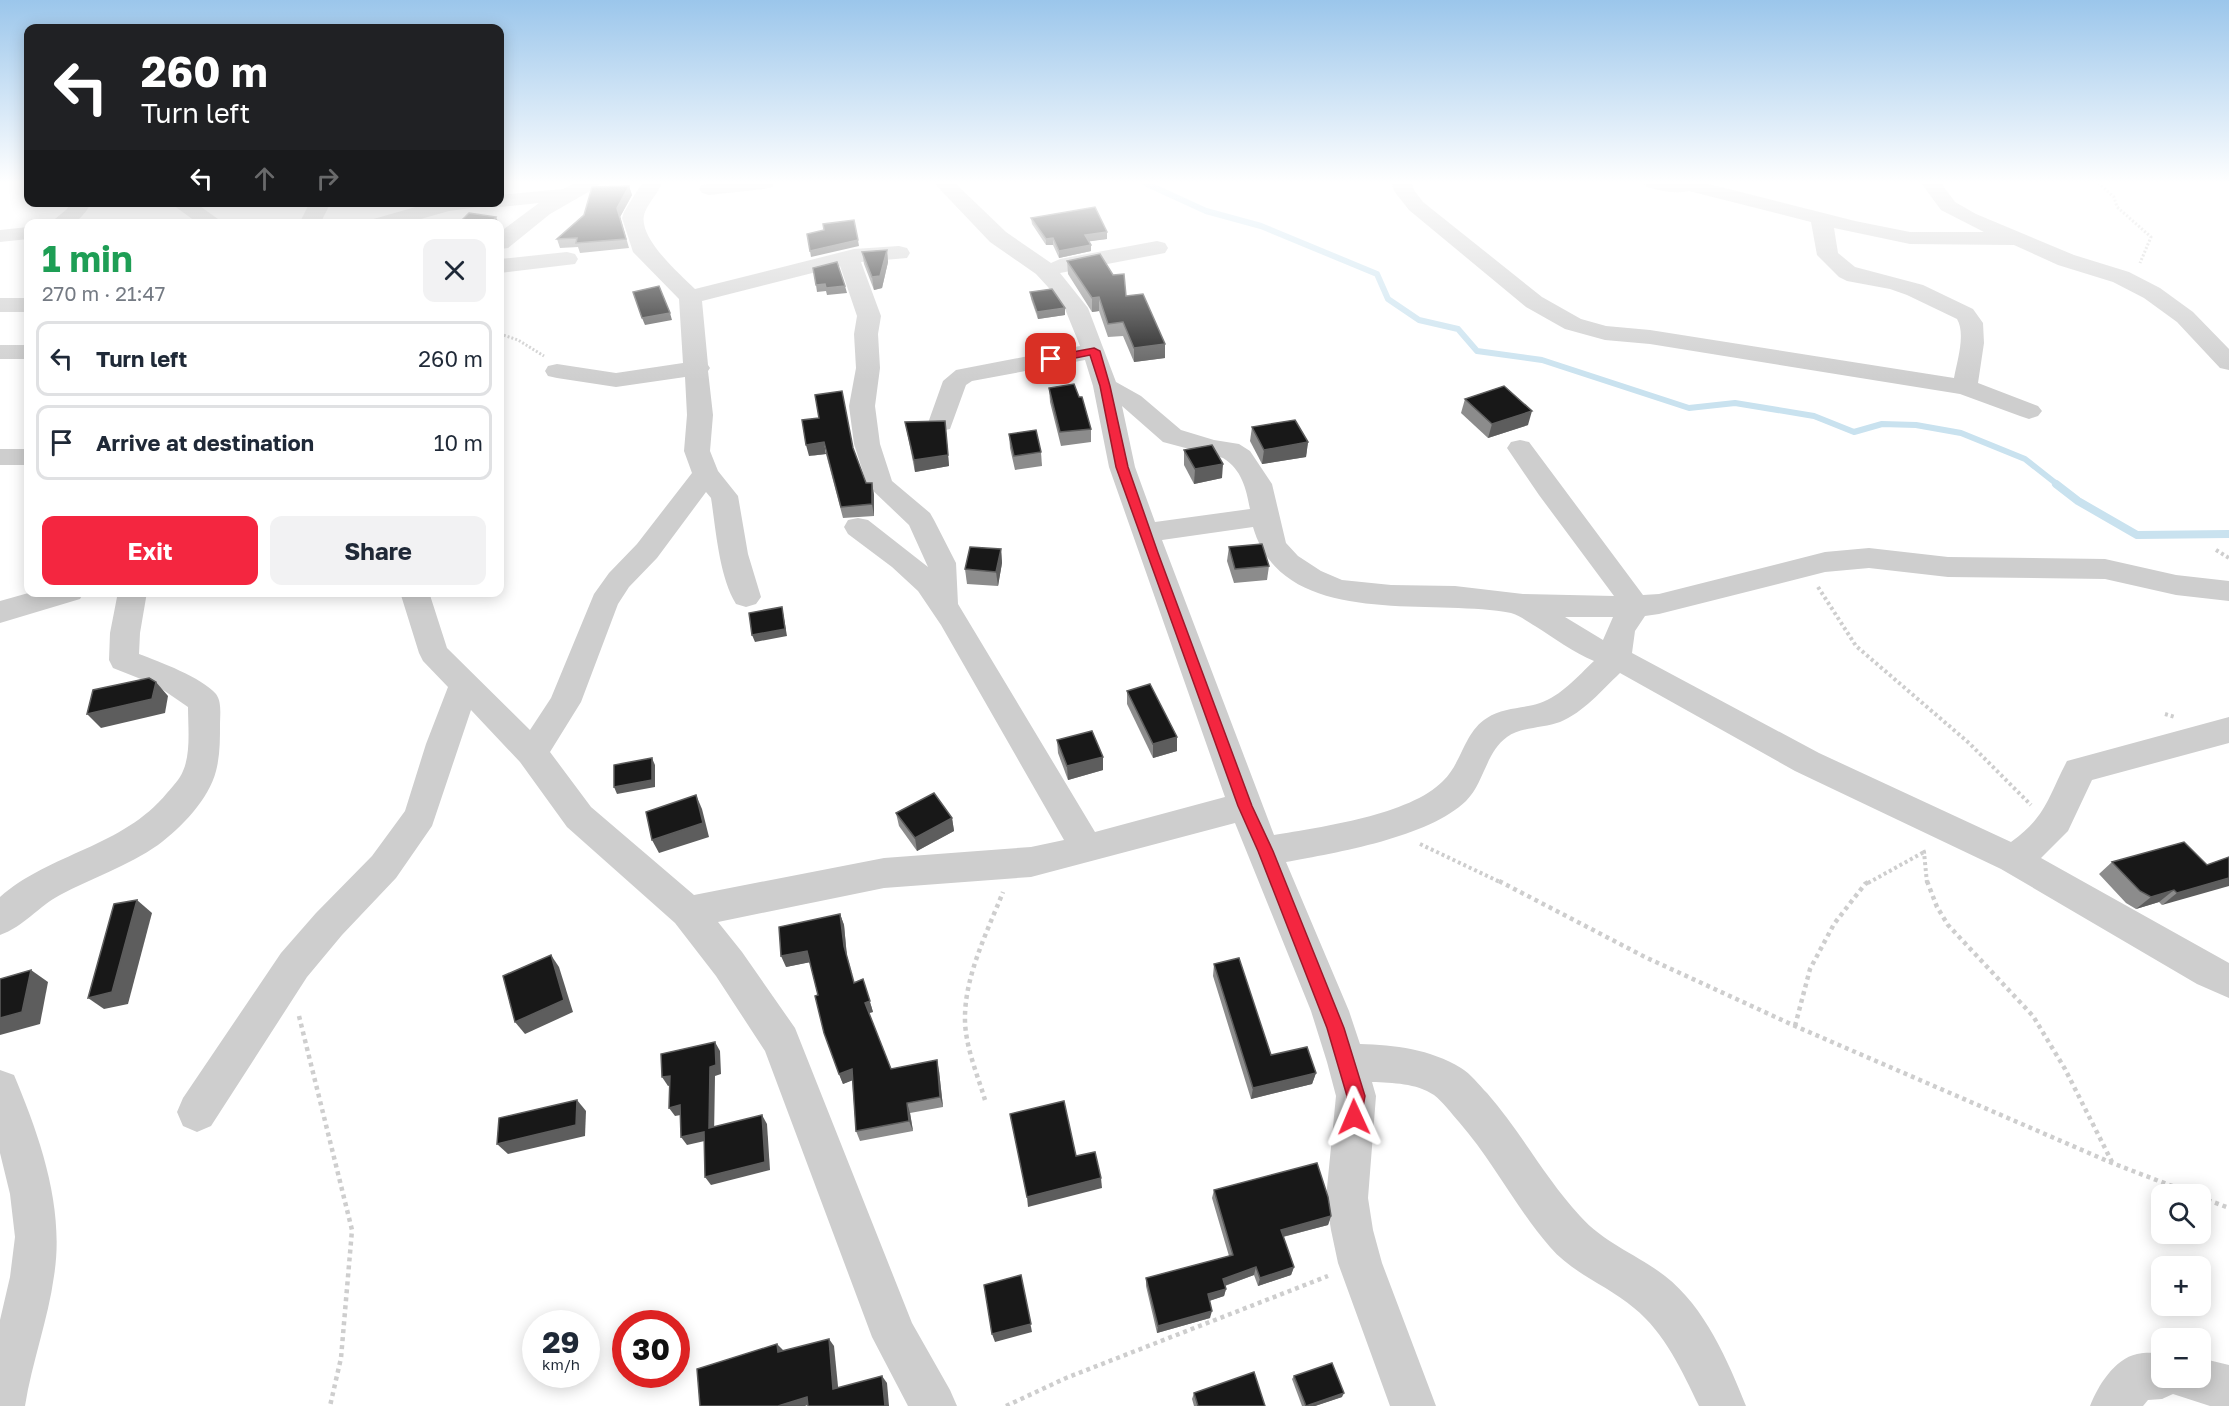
<!DOCTYPE html>
<html lang="en">
<head>
<meta charset="utf-8">
<style>
	body { margin:0; font-family:"Golos Text",sans-serif; background:#f2f2f3; color:#1f2937; height:100vh; display:flex; flex-direction:column; font-size:22px; white-space:nowrap }
	* { box-sizing:border-box; margin:0 }
	p { font-size:20px; color:#747a83 }
	.icon { flex:none; width:33px; height:33px; fill:none; stroke:currentColor; stroke-width:2; stroke-linecap:round; stroke-linejoin:round }
	.map { position:relative; flex:1; overflow:hidden }
	.drawer { position:absolute; left:24px; top:219px; width:480px; height:378px; display:flex; flex-direction:column; background:#fff; border-radius:12px; box-shadow:0 3px 15px #0003 }
	.drawer>* { flex:none }
	.top-card { position:absolute; left:24px; top:24px; width:480px; height:183px; border-radius:12px; box-shadow:0 3px 15px #0003; background:#202124; color:#fff; overflow:hidden }
	.tools { position:absolute; left:2151px; top:1184px; display:grid; gap:12px }
	.tools a { display:grid; place-items:center; width:60px; height:60px; border-radius:12px; background:#fff; box-shadow:0 3px 15px #0003; font-size:30px }
	.speed { position:absolute; left:522px; top:1310px; display:flex; gap:12px; font-size:30px; font-weight:700; text-align:center }
	.speed>* { display:grid; place-content:center; width:78px; height:78px; border-radius:50%; background:#fff; box-shadow:0 3px 15px #0003; line-height:1 }
	.speed small { font-size:15px; font-weight:400 }
	.speed .limit { border:9px solid #d22; background:#fff; color:#111 }
	.pin { position:absolute; display:grid; place-items:center; width:51px; height:51px; color:#fff; margin:-26px; border-radius:12px; box-shadow:0 3px 9px #0006 }
	.me { position:absolute; width:66px; margin:-33px; rotate:359deg; stroke-linejoin:round; filter:drop-shadow(0 0 4px #0008) }
	.turn { display:flex; align-items:center; gap:21px; height:126px; padding:0 18px; font-size:27px }
	.turn .icon { width:78px; height:78px; stroke-width:2.5 }
	.turn b { display:block; font-size:42px; line-height:51px }
	.lanes { display:flex; align-items:center; height:57px; padding:0 18px; background:#0003; justify-content:center; gap:30px; direction:ltr }
	.lanes .off { opacity:.35 }
	.round { display:grid; place-items:center; flex:none; width:63px; height:63px; border-radius:12px; background:#f2f2f3 }
	.headline { display:flex; align-items:center; justify-content:space-between; height:102px; padding:0 18px }
	h1 { font-size:36px; font-weight:700; line-height:45px; color:#1e9e55 }
	.button { display:flex; gap:12px; margin-top:auto; padding:12px 18px }
	.button a { flex:1; height:69px; border-radius:12px; background:#f42640; color:#fff; font-size:24px; font-weight:700; line-height:69px; text-align:center }
	.button a+a { background:#f2f2f3; color:#1f2937 }
	ul { padding:0; list-style:none }
	li { display:flex; align-items:center; gap:18px; height:75px; margin:0 12px 9px; padding:0 6px; border:3px solid #e0e1e3; border-radius:12px }
	li div { flex:1 }
	li b { display:block; font-size:22px }
	li em { font-style:normal }
	.map>svg:first-child { display:block }
</style>
</head>
<body>
<div class="map">
<svg width="2229" height="1406" viewBox="0 0 2229 1406">
	<rect width="100%" height="100%" fill="#fff"/>
	<g fill="none" stroke-linecap="round" stroke-linejoin="round">
		<!-- stream-far1 -->
		<polyline stroke="#c9e2ef" stroke-width="6" points="1145,183 1206,211 1261,226 1377,274 1388,299 1419,320 1458,329 1477,351 1542,360 1689,408 1735,403 1814,416 1854,432 1882,424 1916,425 1961,433 2025,459 2058,485"/>
		<!-- stream -->
		<polyline stroke="#c9e2ef" stroke-width="8" points="2056,484 2078,501 2137,535 2229,534"/>
		<!-- path-far2 -->
		<g stroke="#cecece" stroke-width="3" stroke-dasharray="2 2" stroke-linecap="butt">
			<polyline points="2098,183 2114,197 2117,207 2151,237 2140,263"/>
			<polyline points="500,334 518,340 544,356"/>
		</g>
		<!-- path-far1 -->
		<g stroke="#cecece" stroke-width="4" stroke-dasharray="3 3" stroke-linecap="butt">
			<polyline points="2216,550 2229,558"/>
			<polyline points="1818,587 1856,646 1969,743 2031,805"/>
			<polyline points="2165,714 2175,717"/>
			<polyline points="1420,844 1502,883"/>
			<polyline points="1868,883 1924,852"/>
			<polyline points="1927,883 1924,852 1928,851"/>
		</g>
		<!-- path -->
		<g stroke="#cecece" stroke-width="4.5" stroke-dasharray="4 4" stroke-linecap="butt">
			<polyline points="1499,881 1645,957 1795,1026 2112,1163 2193,1194"/>
			<polyline points="1927,881 1937,907 1948,925 2033,1016 2065,1069 2112,1162"/>
			<polyline points="299,1016 352,1230 341,1358 330,1406"/>
			<polyline points="1795,1026 1810,969 1834,924 1865,884 1870,881"/>
			<path d="M985,1100C977,1073 964,1044 965,1015C966,973 988,930 1003,892"/>
			<polyline points="2200,1197 2229,1208"/>
			<polyline points="1006,1406 1066,1378 1328,1276"/>
		</g>
		<!-- minor -->
		<g fill="#cecece" fill-rule="evenodd">
			<polygon points="575,183 600,183 597,187 550,214 508,248 500,249 500,232 539,203 500,207 493,205 449,211 403,224 367,224 370,220 433,202 500,202 500,195 563,189"/>
			<path d="M642,183H662C658,193 649,202 645,212C635,236 680,274 695,289L854,249L899,246L907,248L910,253L907,258L861,262L881,316L878,334L880,368L875,406L880,444L892,481L930,513L934,520L956,563L958,604L1095,832L1225,797L1109,467L1093,386L1085,360L972,381L966,385L950,429L941,431L932,429L928,423L943,381L956,370L1080,346L1065,309L1048,287L1036,274L990,242L934,183H955L1006,232L1051,263L1060,259L1157,241L1165,243L1168,248L1165,253L1060,273L1088,308L1116,382L1141,396L1181,430L1214,440L1239,444L1250,451L1272,484L1286,543L1298,556L1321,571L1342,580L1391,585L1455,586L1523,594L1614,596L1539,495L1507,448L1511,442L1520,440L1529,442L1643,595L1659,594L1825,552L1869,548L1948,557L2105,559L2176,575L2229,581V601L2176,595L2105,579L1948,577L1869,568L1825,572L1659,614L1645,616L1635,631L1632,653L1819,753L2011,842C2047,816 2048,797 2067,761L2229,717V743L2092,780L2068,831L2041,858L2229,963V998L2197,984L2001,869L1795,771L1620,673C1601,691 1584,712 1560,722C1544,728 1521,727 1507,737C1486,752 1484,783 1466,801C1429,837 1336,853 1286,862L1349,1011L1360,1044C1395,1045 1430,1049 1461,1068C1471,1074 1479,1085 1487,1093C1521,1132 1545,1178 1580,1216C1604,1243 1638,1255 1665,1276C1705,1307 1728,1361 1746,1406H1699C1682,1371 1665,1333 1634,1308C1607,1285 1573,1274 1550,1247C1516,1208 1493,1161 1459,1122C1451,1113 1443,1102 1434,1095C1416,1083 1393,1083 1372,1082L1376,1096L1368,1198L1373,1230L1382,1263L1436,1406H1390L1338,1263L1331,1230L1326,1198L1336,1096L1327,1062L1311,1011L1235,823L1031,877L884,888L718,922L742,952L795,1028L912,1323L950,1390L957,1406H908L872,1337L765,1051L716,976L675,923L567,827L520,762L471,710L432,826L396,878L342,935L307,977L211,1126L197,1132L183,1126L177,1112L183,1098L281,953L316,913L372,856L405,811L426,744L448,687L423,661L419,653L400,592H429L447,648L530,730L551,698L594,594L609,573L637,544L692,473L684,451L687,415L685,377L616,387L557,378L548,376L545,371L548,366L557,364L616,373L683,363L679,299L633,252L622,218L624,212ZM840,266L857,316L854,334L856,368L849,406L854,444L867,485L909,525L928,567L868,520L858,518L848,520L844,527L848,534L892,567L918,591L941,625L1064,840L1031,847L884,858L694,895L591,807L550,752L581,702L618,604L629,587L657,558L706,492L711,498C716,530 719,576 736,604L746,607L756,604L761,597L748,554L738,496L718,471L710,451L713,415L708,371L710,368L708,365L702,301ZM1122,406L1163,442L1223,458C1242,470 1246,488 1250,509L1155,522L1135,467ZM1253,527C1283,631 1430,597 1511,613C1519,615 1528,622 1535,626C1554,638 1573,652 1594,661C1578,676 1561,696 1540,703C1523,709 1503,707 1487,718C1464,732 1462,763 1443,781C1410,815 1321,827 1274,835L1162,540ZM1565,617H1613L1603,640Z"/>
			<polygon points="710,183 775,183 772,187 765,189 709,195 702,193 699,189 702,185"/>
			<path d="M1392,183H1412L1414,190L1423,202L1542,297L1581,319L1606,326L1650,330L1954,378C1957,361 1966,334 1957,319L1907,295L1890,289L1847,281L1839,277L1817,255L1811,222L1689,191C1675,194 1660,191 1647,187L1644,183H1705L1855,221L1910,232H1984L1941,210L1921,183H1941L1955,202L1976,214L2074,255L2129,272L2160,288L2193,312L2229,349V370L2220,368L2177,322L2144,298L2113,282L2058,265L2014,245L1910,244L1834,228L1838,253L1855,267L1923,285L1973,309L1983,323L1984,343L1978,383L2038,406L2042,411L2038,416L2029,419L2020,416L1960,394L1650,344L1605,340L1565,329L1526,307L1409,210L1394,191Z"/>
			<path d="M71,202H92C78,225 74,224 49,224L67,209Z"/>
			<polygon points="169,202 194,202 225,224 199,224"/>
			<polygon points="310,202 331,202 320,224 299,224"/>
			<polygon points="28,227 28,239 0,242 0,230"/>
			<polygon points="567,252 575,254 578,259 575,264 500,273 500,259"/>
			<rect x="0" y="298" width="28" height="14"/>
			<rect x="0" y="345" width="28" height="14"/>
			<rect x="0" y="449" width="28" height="16"/>
			<polygon points="32,592 84,592 80,599 0,623 0,601"/>
			<path d="M118,592H147L140,633L139,654C160,662 201,677 216,694C222,702 220,715 220,725C220,740 220,756 216,771C209,799 181,828 158,845C128,866 92,878 60,895C39,906 23,927 0,935V897C50,853 123,847 167,793C172,787 180,779 183,771C191,753 188,727 188,707L156,685L113,668L109,660L110,633Z"/>
			<path d="M0,1070L14,1075C40,1137 65,1208 54,1276C48,1320 32,1362 25,1406H0V1320L10,1277L15,1237L10,1194L0,1153Z"/>
			<path d="M2162,1353V1377H2200V1358L2229,1365V1406H2210L2173,1394L2162,1399L2148,1400L2143,1406H2090C2098,1386 2114,1359 2137,1354C2145,1352 2154,1353 2162,1353Z"/>
		</g>
	</g>
	<!-- wall -->
	<g fill="#8c8c8c">
		<polygon points="629,186 632,195 620,217 629,248 580,253 578,247 560,248 557,239"/>
		<polygon points="1031,218 1107,232 1107,239 1089,241 1091,245 1091,251 1059,258 1053,245 1046,245 1032,224"/>
		<polygon points="887,250 888,262 882,288 874,290 864,264 862,252"/>
		<polygon points="1067,261 1126,296 1165,344 1165,358 1134,362 1123,336 1108,337 1099,311 1092,312 1068,274"/>
		<polygon points="1030,292 1065,308 1065,315 1038,319 1031,299"/>
		<polygon points="1049,388 1091,429 1091,442 1061,446 1050,402"/>
		<polygon points="1465,399 1528,425 1488,438 1461,413"/>
		<polygon points="945,421 949,466 915,472 905,422"/>
		<polygon points="1252,427 1308,442 1306,457 1262,464 1250,441"/>
		<polygon points="1009,434 1041,452 1042,466 1015,470 1010,448"/>
		<polygon points="853,448 866,483 872,483 874,495 874,516 843,518 826,454 809,456"/>
		<polygon points="1184,450 1222,478 1194,484 1184,465"/>
		<polygon points="1229,547 1269,566 1267,580 1234,583 1227,561"/>
		<polygon points="1001,549 1002,563 998,586 967,584 965,569"/>
		<polygon points="1127,691 1177,751 1153,758 1127,704"/>
		<polygon points="1057,740 1103,757 1103,770 1068,780 1058,753"/>
		<polygon points="896,813 952,818 954,831 917,851 899,826"/>
		<polygon points="2229,857 2162,905 2159,902 2136,909 2126,903 2099,874 2112,862 2207,865"/>
		<polygon points="840,914 844,925 847,957 854,982 863,979 873,1012 869,1013 891,1069 939,1071 943,1107 910,1113 913,1131 860,1141 856,1131 852,1080 843,1084 839,1074 810,962 786,967"/>
		<polygon points="1214,964 1271,1055 1316,1073 1312,1084 1251,1099 1213,976"/>
		<polygon points="1214,1190 1331,1216 1328,1225 1283,1237 1294,1267 1291,1275 1258,1286 1254,1275 1225,1286 1226,1289 1224,1296 1209,1301 1210,1318 1157,1333 1146,1286 1146,1278 1229,1256 1212,1198"/>
		<polygon points="1294,1376 1342,1397 1315,1406 1302,1406 1292,1379"/>
		<polygon points="1194,1393 1265,1406 1194,1406 1192,1399"/>
	</g>
	<!-- shaded-wall -->
	<g fill="#5d5d5d">
		<polygon points="629,186 632,195 620,217 629,248 617,208"/>
		<polygon points="496,217 499,224 491,224"/>
		<polygon points="1107,232 1107,239 1085,242 1085,235"/>
		<polygon points="1053,238 1053,245 1046,245 1046,239"/>
		<polygon points="858,240 859,246 811,257 810,251"/>
		<polygon points="1091,245 1091,251 1059,258 1059,251"/>
		<polygon points="887,250 888,262 882,288 874,290 872,277"/>
		<polygon points="825,284 845,286 847,293 827,295 826,291 817,292 816,285"/>
		<polygon points="1099,297 1099,311 1092,312 1092,298"/>
		<polygon points="1065,308 1065,315 1038,319 1037,312"/>
		<polygon points="670,313 672,320 645,325 642,318"/>
		<polygon points="1165,344 1165,358 1134,362 1134,348"/>
		<polygon points="1532,411 1528,425 1488,438 1492,424"/>
		<polygon points="945,421 949,466 915,472 914,460"/>
		<polygon points="824,442 826,454 809,456 806,445"/>
		<polygon points="1308,442 1306,457 1262,464 1264,450"/>
		<polygon points="1223,464 1222,478 1194,484 1195,469"/>
		<polygon points="872,483 874,495 874,516 872,504"/>
		<polygon points="1001,549 1002,563 998,586 996,572"/>
		<polygon points="782,607 787,636 755,642 752,635"/>
		<polygon points="156,682 168,696 165,713 101,728 87,714"/>
		<polygon points="1177,737 1177,751 1153,758 1153,744"/>
		<polygon points="1103,757 1103,770 1068,780 1067,766"/>
		<polygon points="652,758 655,765 655,787 617,794 614,787"/>
		<polygon points="696,795 702,809 709,837 659,853 652,840"/>
		<polygon points="952,818 954,831 917,851 915,838"/>
		<polygon points="2229,878 2229,886 2162,905 2177,893"/>
		<polygon points="2174,890 2159,902 2136,909 2151,897"/>
		<polygon points="137,900 152,913 128,1004 104,1009 88,998"/>
		<polygon points="840,914 844,925 847,957 858,993 844,946"/>
		<polygon points="807,951 811,962 786,967 781,956"/>
		<polygon points="551,955 559,967 573,1012 525,1034 515,1022"/>
		<polygon points="31,970 48,982 40,1024 0,1035 0,1018"/>
		<polygon points="863,979 873,1012 869,1013 865,1003"/>
		<polygon points="715,1042 720,1051 721,1074 715,1076 714,1136 709,1128 710,1067"/>
		<polygon points="937,1060 939,1071 943,1107 940,1097"/>
		<polygon points="852,1069 856,1079 843,1084 839,1074"/>
		<polygon points="1316,1073 1312,1084 1251,1099 1253,1088"/>
		<polygon points="670,1076 676,1084 668,1086 662,1077"/>
		<polygon points="577,1100 586,1111 585,1136 508,1154 497,1144"/>
		<polygon points="907,1103 910,1113 913,1131 909,1121"/>
		<polygon points="680,1105 686,1114 675,1116 669,1108"/>
		<polygon points="762,1115 767,1124 770,1170 711,1185 705,1177"/>
		<polygon points="704,1132 709,1140 687,1145 681,1137"/>
		<polygon points="1101,1178 1102,1188 1028,1207 1027,1197"/>
		<polygon points="1331,1216 1328,1225 1278,1238 1281,1230"/>
		<polygon points="1256,1267 1254,1275 1221,1287 1223,1279"/>
		<polygon points="1294,1267 1291,1275 1258,1286 1260,1278"/>
		<polygon points="1021,1275 1032,1332 995,1342 992,1334"/>
		<polygon points="1226,1289 1224,1296 1206,1302 1208,1294"/>
		<polygon points="1212,1311 1210,1318 1157,1333 1158,1326"/>
		<polygon points="829,1339 834,1346 839,1396 833,1389"/>
		<polygon points="777,1344 784,1351 778,1352"/>
		<polygon points="882,1376 887,1383 889,1406 885,1406"/>
		<polygon points="1344,1393 1342,1397 1315,1406 1308,1406"/>
		<polygon points="807,1397 813,1403 805,1406 778,1406"/>
	</g>
	<!-- building -->
	<g fill="#181818" stroke="#5d5d5d" stroke-width="1.5">
		<polygon points="629,186 617,208 626,239 576,243 577,238 557,239 584,215 592,187"/>
		<polygon points="1095,207 1107,232 1085,235 1091,245 1059,251 1053,238 1046,239 1031,218"/>
		<polygon points="469,213 496,217 491,224 458,224"/>
		<polygon points="854,220 858,240 810,251 807,234 824,230 823,224"/>
		<polygon points="887,250 880,276 872,277 862,252"/>
		<polygon points="1100,254 1113,275 1124,274 1126,296 1143,294 1165,344 1134,348 1123,322 1108,324 1099,297 1092,298 1067,261"/>
		<polygon points="837,262 845,286 826,288 825,284 816,285 813,268"/>
		<polygon points="659,286 670,313 642,318 633,292"/>
		<polygon points="1052,289 1065,308 1037,312 1030,292"/>
		<polygon points="1074,384 1079,397 1082,397 1091,429 1060,432 1049,388"/>
		<polygon points="1504,386 1532,411 1492,424 1465,399"/>
		<polygon points="842,391 853,448 866,483 872,483 872,504 841,507 824,442 806,445 802,420 819,418 815,395"/>
		<polygon points="1295,420 1308,442 1264,450 1252,427"/>
		<polygon points="945,421 948,455 914,460 905,422"/>
		<polygon points="1036,430 1041,452 1014,456 1009,434"/>
		<polygon points="1212,445 1223,464 1195,469 1184,450"/>
		<polygon points="1262,544 1269,566 1235,569 1229,547"/>
		<polygon points="970,547 1001,549 996,572 965,569"/>
		<polygon points="782,607 785,629 752,635 749,613"/>
		<polygon points="149,678 156,682 152,699 87,714 93,690"/>
		<polygon points="1150,684 1177,737 1153,744 1127,691"/>
		<polygon points="1092,731 1103,757 1067,766 1057,740"/>
		<polygon points="652,758 652,780 614,787 614,765"/>
		<polygon points="934,793 952,818 915,838 896,813"/>
		<polygon points="696,795 703,823 652,840 646,812"/>
		<polygon points="2184,842 2207,865 2229,857 2229,878 2177,893 2174,890 2151,897 2140,891 2112,862"/>
		<polygon points="137,900 112,992 88,998 114,904"/>
		<polygon points="840,914 844,946 854,983 863,979 870,1001 865,1003 891,1069 937,1060 940,1097 907,1103 909,1121 856,1131 852,1069 839,1074 824,1033 815,996 818,995 807,951 781,956 779,927"/>
		<polygon points="551,955 564,1000 515,1022 503,976"/>
		<polygon points="1239,958 1271,1055 1307,1047 1316,1073 1253,1088 1214,964"/>
		<polygon points="31,970 22,1012 0,1018 0,979"/>
		<polygon points="715,1042 716,1065 710,1067 709,1128 762,1115 765,1162 705,1177 704,1132 681,1137 680,1105 669,1108 670,1076 662,1077 661,1054"/>
		<polygon points="577,1100 576,1125 497,1144 499,1118"/>
		<polygon points="1064,1101 1076,1156 1095,1152 1101,1178 1027,1197 1010,1114"/>
		<polygon points="1317,1163 1328,1197 1331,1216 1281,1230 1294,1267 1260,1278 1256,1267 1223,1279 1226,1289 1208,1294 1212,1311 1158,1326 1146,1278 1233,1255 1214,1190"/>
		<polygon points="1021,1275 1031,1324 992,1334 984,1285"/>
		<polygon points="829,1339 833,1389 882,1376 885,1406 808,1406 807,1397 778,1406 700,1406 697,1369 777,1344 778,1352"/>
		<polygon points="1332,1363 1344,1393 1306,1406 1294,1376"/>
		<polygon points="1254,1372 1265,1406 1198,1406 1194,1393"/>
	</g>
	<!-- sky -->
	<linearGradient id="sky" x2="0" y2="1"><stop stop-color="#9bc6eb"/><stop offset="0.48" stop-color="#fff"/><stop offset="1" stop-color="#fff" stop-opacity="0"/></linearGradient>
	<rect width="2229" height="380" fill="url(#sky)"/>
	<!-- route -->
	<polygon fill="#f42640" stroke="#9f192a" stroke-width="1.5" points="1094,348 1100,351 1110,386 1128,467 1158,553 1252,806 1273,851 1344,1028 1365,1096 1360,1123 1354,1125 1348,1123 1345,1117 1347,1096 1327,1028 1258,851 1238,806 1116,467 1100,386 1090,355 1051,363 1046,359 1051,356"/>
</svg>
<div class="tools">
<a><svg class="icon" aria-label="search" viewBox="0 0 24 24"><circle cx="10" cy="10" r="6"/><path d="M15 15l6 6"/></svg></a>
<a>+</a>
<a>−</a>
</div>
<div class="speed"><div>29<small>km/h</small></div><div class="limit">30</div></div>
<div class="pin" style="left:1051px;top:359px;background:#d93025"><svg class="icon" aria-label="arrive" viewBox="0 0 24 24"><path d="M6 21V4h12l-3 4 3 4H6"/></svg></div>
<svg class="me" style="left:1354px;top:1117px" viewBox="-20 -20 40 40"><path d="M0-17L14 15 0 8-14 15z" fill="#f42640" stroke="#fff" stroke-width="4"/></svg>
<div class="top-card">
<div class="turn"><svg class="icon" aria-label="left" viewBox="0 0 24 24"><path d="M17 20v-9H6M10 6l-5 5 5 5"/></svg><div><b>260 m</b>Turn left</div></div>
<div class="lanes"><svg class="icon" aria-label="left" viewBox="0 0 24 24"><path d="M17 20v-9H6M10 6l-5 5 5 5"/></svg><svg class="icon off" aria-label="ahead" viewBox="0 0 24 24"><path d="M12 20V5M6 11l6-6 6 6"/></svg><svg class="icon off" aria-label="right" viewBox="0 0 24 24"><path d="M7 20v-9h11M14 6l5 5-5 5"/></svg></div>
</div>
<section class="drawer">
<div class="headline"><div><h1>1 min</h1><p>270 m · 21:47</p></div><a class="round"><svg class="icon" aria-label="close" viewBox="0 0 24 24"><path d="M6 6l12 12M18 6L6 18"/></svg></a></div>
<ul>
<li><svg class="icon" aria-label="left" viewBox="0 0 24 24"><path d="M17 20v-9H6M10 6l-5 5 5 5"/></svg><div><b>Turn left</b></div><em>260 m</em></li>
<li><svg class="icon" aria-label="arrive" viewBox="0 0 24 24"><path d="M6 21V4h12l-3 4 3 4H6"/></svg><div><b>Arrive at destination</b></div><em>10 m</em></li>
</ul>
<div class="button"><a>Exit</a><a>Share</a></div>
</section>
</div>
</body>
</html>
